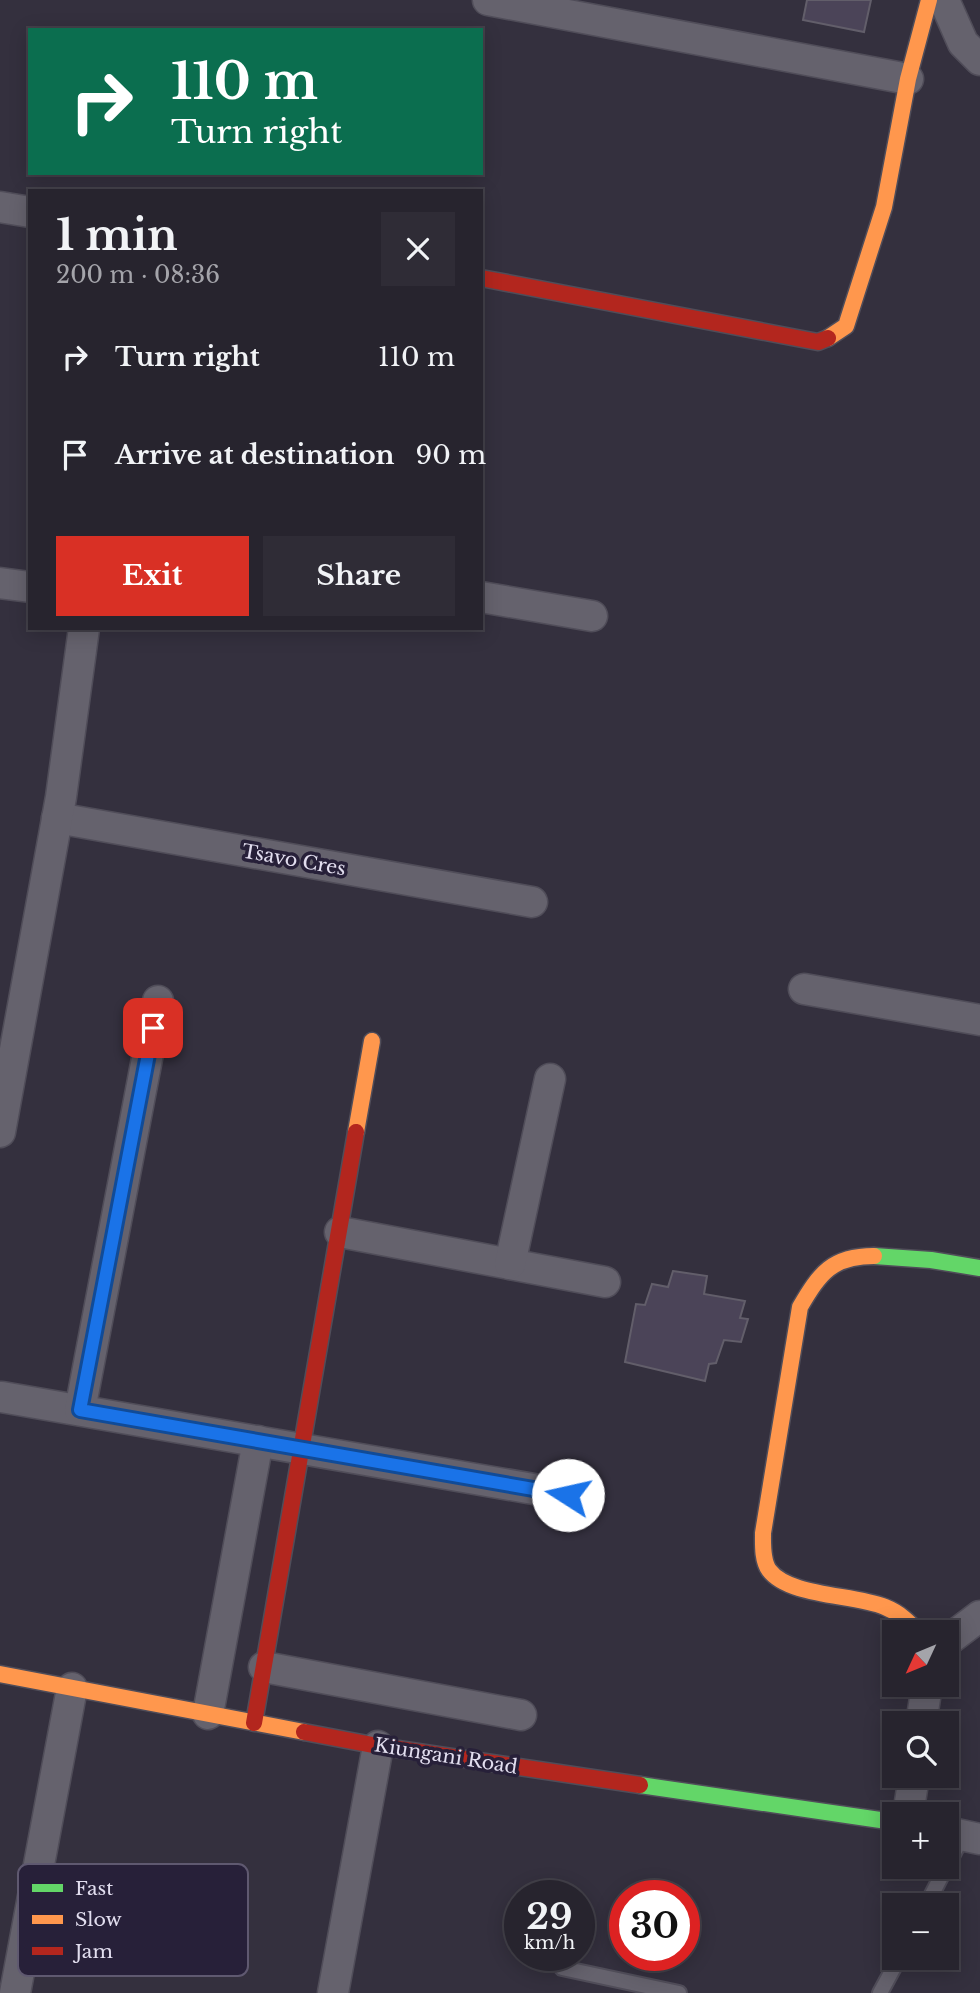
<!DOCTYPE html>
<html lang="en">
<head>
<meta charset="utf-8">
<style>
	body { margin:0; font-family:"Libre Baskerville",serif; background:#2f2c36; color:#f1f3f6; height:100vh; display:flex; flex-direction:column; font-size:26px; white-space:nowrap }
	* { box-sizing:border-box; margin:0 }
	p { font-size:23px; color:#a4a4aa }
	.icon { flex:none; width:38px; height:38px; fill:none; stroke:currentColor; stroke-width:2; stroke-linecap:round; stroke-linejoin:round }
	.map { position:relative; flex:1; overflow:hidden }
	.panel { position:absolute; left:28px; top:189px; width:455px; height:441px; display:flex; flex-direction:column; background:#27242e; border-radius:0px; box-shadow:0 4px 18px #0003,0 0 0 2px #43414a }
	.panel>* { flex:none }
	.top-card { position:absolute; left:28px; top:28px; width:455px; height:147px; border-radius:0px; box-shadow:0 4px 18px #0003,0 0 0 2px #43414a; background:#0b6e4f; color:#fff; overflow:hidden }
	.needle { width:46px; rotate:226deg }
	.tools { position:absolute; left:882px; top:1620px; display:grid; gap:14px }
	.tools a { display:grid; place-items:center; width:77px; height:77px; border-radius:0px; background:#27242e; box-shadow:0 4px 18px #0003,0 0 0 2px #43414a; font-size:35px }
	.speed { position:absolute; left:504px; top:1880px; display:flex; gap:14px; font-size:35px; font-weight:700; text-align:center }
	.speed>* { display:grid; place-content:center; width:91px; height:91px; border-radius:50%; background:#27242e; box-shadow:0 4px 18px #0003,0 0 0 2px #43414a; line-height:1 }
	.speed small { font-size:18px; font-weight:400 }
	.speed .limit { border:10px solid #d22; background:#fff; color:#111 }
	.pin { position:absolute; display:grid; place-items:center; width:60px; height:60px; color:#fff; margin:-30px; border-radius:14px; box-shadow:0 4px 10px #0006 }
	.me { position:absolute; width:77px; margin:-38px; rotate:280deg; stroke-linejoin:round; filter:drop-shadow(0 0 5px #0008) }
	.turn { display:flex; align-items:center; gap:24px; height:147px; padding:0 28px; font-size:32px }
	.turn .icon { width:91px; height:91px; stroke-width:2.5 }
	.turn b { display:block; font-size:49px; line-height:60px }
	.round { display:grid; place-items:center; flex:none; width:74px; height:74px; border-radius:0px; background:#2f2c36 }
	.overview { display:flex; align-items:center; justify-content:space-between; height:119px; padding:0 28px }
	h1 { font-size:42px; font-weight:700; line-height:52px }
	.cta { display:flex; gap:14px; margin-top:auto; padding:14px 28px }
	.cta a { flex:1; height:80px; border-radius:0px; background:#d93025; color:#fff; font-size:28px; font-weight:700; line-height:80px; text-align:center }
	.cta a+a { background:#2f2c36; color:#f1f3f6 }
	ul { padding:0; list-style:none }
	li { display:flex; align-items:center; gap:21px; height:98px; padding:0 28px }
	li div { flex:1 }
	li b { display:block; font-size:26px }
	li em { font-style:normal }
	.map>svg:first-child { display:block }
</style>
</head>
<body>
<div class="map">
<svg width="980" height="1993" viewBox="0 0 980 1993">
	<rect width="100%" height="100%" fill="#34303e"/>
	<!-- building -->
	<g fill="#4b4458" stroke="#625e6a" stroke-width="2">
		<polygon points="807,0 871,0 864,32 803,20"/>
		<polygon points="673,1271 707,1276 704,1294 745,1301 740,1318 748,1319 741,1342 724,1340 716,1363 709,1364 705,1381 625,1362 636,1304 645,1305 652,1284 668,1287"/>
	</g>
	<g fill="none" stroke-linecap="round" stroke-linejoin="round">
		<defs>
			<g id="lane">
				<polyline points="947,1866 963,1835"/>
				<polyline points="926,1906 946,1867"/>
				<polyline points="562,1968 679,1993"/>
				<polyline points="880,1993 899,1958"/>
			</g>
			<g id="street">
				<polyline points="488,0 908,79"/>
				<polyline points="944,0 963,43 980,60"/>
				<polyline points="0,207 30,212"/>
				<polyline points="0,583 30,587"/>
				<polyline points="481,597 592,616"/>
				<polyline points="57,818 532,902"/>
				<polyline points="804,989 980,1020"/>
				<polyline points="0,1132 61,797 84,628"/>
				<polyline points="340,1232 605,1282"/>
				<polyline points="510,1264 550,1079"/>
				<polyline points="2,1397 568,1495"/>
				<polyline points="80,1410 158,1001"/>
				<polyline points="947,1641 980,1616"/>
				<polyline points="264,1667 521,1715"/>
				<polyline points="208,1714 258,1441"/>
				<polyline points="921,1724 927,1685"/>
				<polyline points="908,1815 914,1776"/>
				<polyline points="947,1832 980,1839"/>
				<polyline points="15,1993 72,1688"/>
				<polyline points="333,1993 378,1746"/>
			</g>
			<g id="fast">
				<polyline points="874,1256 931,1260 980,1268"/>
				<polyline points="640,1785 894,1822"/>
			</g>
			<g id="slow">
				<polyline points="828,338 846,326 884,207 908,79 929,0"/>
				<polyline points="356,1132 372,1041"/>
				<path d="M874,1256C832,1256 820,1273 800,1307L763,1533C763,1544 762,1560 769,1570C789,1597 854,1594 885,1607C900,1613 909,1622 919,1633"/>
				<polyline points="0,1674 304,1732"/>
			</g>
			<g id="jam">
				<polyline points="481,278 818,342 828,338"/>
				<polyline points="254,1723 356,1132"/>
				<polyline points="304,1732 378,1746 640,1785"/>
			</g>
		</defs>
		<!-- lane casing -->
		<use href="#lane" stroke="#504d59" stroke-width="18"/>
		<!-- street casing -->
		<use href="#street" stroke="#504d59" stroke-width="33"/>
		<!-- fast casing -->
		<use href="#fast" stroke="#504d59" stroke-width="19"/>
		<!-- slow casing -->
		<use href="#slow" stroke="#504d59" stroke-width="19"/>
		<!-- jam casing -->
		<use href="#jam" stroke="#504d59" stroke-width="19"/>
		<!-- lane -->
		<use href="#lane" stroke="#65626d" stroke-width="14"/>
		<!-- street -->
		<use href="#street" stroke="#65626d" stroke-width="30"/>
		<!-- fast -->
		<use href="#fast" stroke="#63d668" stroke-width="16"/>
		<!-- slow -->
		<use href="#slow" stroke="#ff974d" stroke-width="16"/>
		<!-- jam -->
		<use href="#jam" stroke="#b3261e" stroke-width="16"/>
	</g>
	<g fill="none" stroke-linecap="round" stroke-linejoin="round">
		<defs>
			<polyline id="route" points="153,1028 80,1410 568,1495"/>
		</defs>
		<!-- route casing -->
		<use href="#route" stroke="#114b97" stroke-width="18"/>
		<!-- route -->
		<use href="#route" stroke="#1a73e8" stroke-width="12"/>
	</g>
	<g text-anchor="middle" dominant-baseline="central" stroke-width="7" stroke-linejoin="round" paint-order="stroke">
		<!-- street labels -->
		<g font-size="19" fill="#e2deef" stroke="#272039">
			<text transform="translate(294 860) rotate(10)">Tsavo Cres</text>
			<text transform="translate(446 1756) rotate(9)">Kiungani Road</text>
		</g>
	</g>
	<!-- legend -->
	<rect x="18" y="1864" width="230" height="112" rx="10" fill="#272039" stroke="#5f5970" stroke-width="2"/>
	<rect x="32" y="1884" width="31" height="8" fill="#63d668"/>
	<rect x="32" y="1915" width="31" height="9" fill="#ff974d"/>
	<rect x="32" y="1947" width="31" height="8" fill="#b3261e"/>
	<g font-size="19" fill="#e2deef">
		<text x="75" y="1895">Fast</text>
		<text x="75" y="1926">Slow</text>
		<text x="75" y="1958">Jam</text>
	</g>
</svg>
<div class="tools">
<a><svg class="needle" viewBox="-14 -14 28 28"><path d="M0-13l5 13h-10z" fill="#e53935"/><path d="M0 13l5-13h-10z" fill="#a4a4aa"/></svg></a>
<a><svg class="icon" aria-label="search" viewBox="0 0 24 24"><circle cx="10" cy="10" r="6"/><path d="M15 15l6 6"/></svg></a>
<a>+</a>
<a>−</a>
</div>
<div class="speed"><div>29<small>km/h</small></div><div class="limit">30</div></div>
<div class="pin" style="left:153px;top:1028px;background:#d93025"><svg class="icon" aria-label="arrive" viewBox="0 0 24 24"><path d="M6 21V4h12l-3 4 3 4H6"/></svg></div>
<svg class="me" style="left:568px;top:1495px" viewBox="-20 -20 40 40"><circle r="19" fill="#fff"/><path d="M0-13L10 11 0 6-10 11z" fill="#1a73e8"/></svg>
<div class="top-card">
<div class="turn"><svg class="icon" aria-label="right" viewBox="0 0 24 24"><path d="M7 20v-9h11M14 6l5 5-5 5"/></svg><div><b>110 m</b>Turn right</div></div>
</div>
<section class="panel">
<div class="overview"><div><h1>1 min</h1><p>200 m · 08:36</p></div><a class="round"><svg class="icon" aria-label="close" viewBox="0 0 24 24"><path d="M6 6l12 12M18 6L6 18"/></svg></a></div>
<ul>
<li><svg class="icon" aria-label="right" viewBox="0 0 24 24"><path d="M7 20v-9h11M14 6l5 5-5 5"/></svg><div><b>Turn right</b></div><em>110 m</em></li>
<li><svg class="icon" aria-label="arrive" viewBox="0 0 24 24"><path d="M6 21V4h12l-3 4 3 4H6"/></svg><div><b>Arrive at destination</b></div><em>90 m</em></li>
</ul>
<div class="cta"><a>Exit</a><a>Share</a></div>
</section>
</div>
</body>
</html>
